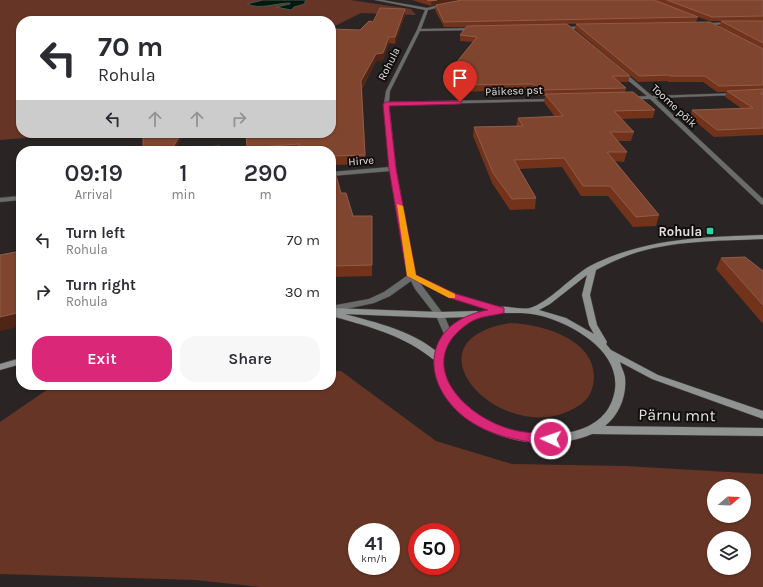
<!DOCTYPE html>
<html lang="en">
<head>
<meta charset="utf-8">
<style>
	body { margin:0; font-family:Karla,sans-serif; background:#f7f7f7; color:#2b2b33; height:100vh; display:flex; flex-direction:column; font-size:15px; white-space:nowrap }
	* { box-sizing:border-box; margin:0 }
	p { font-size:13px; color:#7c7c81 }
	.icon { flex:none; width:22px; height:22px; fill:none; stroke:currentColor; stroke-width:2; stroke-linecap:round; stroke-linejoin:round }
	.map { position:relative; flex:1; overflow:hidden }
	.details { position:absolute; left:16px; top:146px; width:320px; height:244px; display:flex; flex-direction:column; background:#fff; border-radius:16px; box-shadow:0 1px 3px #0004 }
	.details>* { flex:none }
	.top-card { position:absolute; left:16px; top:16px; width:320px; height:122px; border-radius:16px; box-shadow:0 1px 3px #0004; background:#fff; color:#2b2b33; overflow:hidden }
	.needle { width:26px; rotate:71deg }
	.buttons { position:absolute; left:707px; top:479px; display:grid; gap:8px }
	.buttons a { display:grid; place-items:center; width:44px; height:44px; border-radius:50%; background:#fff; box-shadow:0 1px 3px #0004; font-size:20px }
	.speed { position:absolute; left:348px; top:523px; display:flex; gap:8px; font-size:20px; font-weight:700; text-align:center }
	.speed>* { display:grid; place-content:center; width:52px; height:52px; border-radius:50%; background:#fff; box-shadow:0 1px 3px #0004; line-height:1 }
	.speed small { font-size:10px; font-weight:400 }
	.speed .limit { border:6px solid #d22; background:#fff; color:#111 }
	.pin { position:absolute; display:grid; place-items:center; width:34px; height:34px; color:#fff; margin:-41px -17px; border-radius:50% 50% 50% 0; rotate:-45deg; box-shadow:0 0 4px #0007 }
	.pin .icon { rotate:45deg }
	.me { position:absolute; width:44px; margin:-22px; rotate:273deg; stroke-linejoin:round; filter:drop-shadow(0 0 3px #0008) }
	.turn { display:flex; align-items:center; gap:14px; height:84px; padding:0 16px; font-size:18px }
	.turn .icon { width:52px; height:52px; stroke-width:2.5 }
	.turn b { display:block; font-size:28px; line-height:34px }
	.lanes { display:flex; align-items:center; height:38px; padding:0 16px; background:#0003; justify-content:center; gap:20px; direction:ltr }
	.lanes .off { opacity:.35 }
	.eta { display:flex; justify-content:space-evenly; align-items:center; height:68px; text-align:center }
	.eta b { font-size:24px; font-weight:600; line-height:28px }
	.action { display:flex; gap:8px; margin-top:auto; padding:8px 16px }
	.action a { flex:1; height:46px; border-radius:16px; background:#db2777; color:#fff; font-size:16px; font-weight:600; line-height:46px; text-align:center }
	.action a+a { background:#f7f7f7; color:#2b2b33 }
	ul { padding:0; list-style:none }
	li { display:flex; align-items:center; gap:12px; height:52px; padding:0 16px }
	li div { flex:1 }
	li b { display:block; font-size:15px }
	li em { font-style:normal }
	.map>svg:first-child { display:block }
</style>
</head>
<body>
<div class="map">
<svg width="763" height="587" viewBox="0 0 763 587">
	<rect width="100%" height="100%" fill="#2a2524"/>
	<!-- green -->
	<g fill="#673525" fill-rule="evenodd">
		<polygon points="0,0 350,0 411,9 416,15 361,13 331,28 331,21 21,21 21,133 87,133 0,140"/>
		<path d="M510,323C543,324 602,341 593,385C591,397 583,404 573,409C502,448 400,341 510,323Z"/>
		<path d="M331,371H341L436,441L512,464L625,466L763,474V587H260L195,580L0,574V422L54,385H331ZM714,486H744V516H714ZM357,532H391V566H357ZM417,532H451V566H417ZM714,538H744V568H714Z"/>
	</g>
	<!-- water -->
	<path fill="#001910" stroke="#44554e" d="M263,0H306L304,4L294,7L291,10L276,7L290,4V3C276,3 260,10 247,4Z"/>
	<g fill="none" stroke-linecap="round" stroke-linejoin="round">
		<defs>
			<g id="street">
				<polygon points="375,0 382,0 427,8 447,3 447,5 428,10 421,29 474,28 476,29 474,30 420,31 390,91 389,102 554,99 556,100 554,101 389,105 396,169 416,275 456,294 503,308 504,310 500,313 450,298 420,283 444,315 452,334 448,337 445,336 436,316 415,289 411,281 390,296 374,303 331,312 331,306 369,299 384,292 408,275 390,171 331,176 331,172 390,167 384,104 386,91 417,30 425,10"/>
				<polygon points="730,22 731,24 704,25 702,24"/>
				<polygon points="586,26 587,28 560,29 558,28"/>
				<polygon points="619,71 623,71 652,96 738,93 738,94 736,95 655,98 763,199 763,205 761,204 650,99 628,99 628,98 630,97 647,96 619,73"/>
				<polygon points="21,196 21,200 0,202 0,198"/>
			</g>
			<g id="secondary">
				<path d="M763,235V239C719,241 672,240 629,255C618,259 607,264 596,270L590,295L597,325L607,342L606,344L611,350L658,375L763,411V419L652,379L620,362C621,367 624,372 625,377C627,396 619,415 605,426L763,428V436L592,434C543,455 471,439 444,392C438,381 434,372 434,360C405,336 371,327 335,317V314H331V308L440,312L476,311L479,312C486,311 493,308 500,307C509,306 522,310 530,308C548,303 572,276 590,266C645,238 704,237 763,235ZM587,275L582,295L589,325L594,334L566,318L539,310L550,304ZM500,313C514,313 528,312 542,316C578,326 629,357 612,401C605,419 589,428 571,432C548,436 524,435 502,427C471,416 432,384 446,347C449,339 456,331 463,326C474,318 487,315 500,313ZM345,314L440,318L466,317C451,324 442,336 436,351C410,330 377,323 345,314Z"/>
				<polygon points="21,358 21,364 0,370 0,364"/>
			</g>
		</defs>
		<!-- street casing -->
		<use href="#street" stroke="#484342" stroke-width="1"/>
		<!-- secondary casing -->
		<use href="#secondary" stroke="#484342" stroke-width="1"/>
		<!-- street -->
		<use href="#street" fill="#696c6b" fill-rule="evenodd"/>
		<!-- secondary -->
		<use href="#secondary" fill="#8f9391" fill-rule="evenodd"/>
	</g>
	<!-- wall -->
	<g fill="#73321a">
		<polygon points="412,0 461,0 431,6"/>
		<polygon points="654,0 763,0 763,135 714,137 690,117 692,110 741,108 725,97 727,92 717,92 703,82 668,82 667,81 638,82 575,29 576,24 720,26 721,21 710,21 698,17 696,22 567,24 630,76 628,82 619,82 626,88 625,92 655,110 653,118 622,119 634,132 631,141 617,141 627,152 624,162 615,161 659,215 656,226 633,227 608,196 581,196 562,167 519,169 536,198 535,209 510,210 492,183 473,136 474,127 516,126 518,118 555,117 544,102 545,96 539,96 532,90 454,92 448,79 448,73 473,42 460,41 460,35 467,27 444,27 435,10 436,5"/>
		<polygon points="405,15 395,44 389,43 383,60 376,61 362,89 366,164 332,165 332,168 341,193 353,216 372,216 372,276 334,277 333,268 331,268 331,151 248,151 247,148 331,133 360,30 373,22"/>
		<polygon points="721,258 763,271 763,324 716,269"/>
	</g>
	<!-- shaded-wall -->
	<g fill="#512515">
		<polygon points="437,0 461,0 431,6 431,1"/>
		<polygon points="405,9 405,15 395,44 395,37"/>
		<polygon points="389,37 389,43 383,60 376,61 361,89 361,81 376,54"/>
		<polygon points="181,133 184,133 175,151 171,151"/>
		<polygon points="332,161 332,170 331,171 331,162"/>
		<polygon points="21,312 21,326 0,331 0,317"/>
	</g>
	<!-- building -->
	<g fill="#80452f" stroke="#8f5d4b">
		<polygon points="427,0 437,0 431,1"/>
		<polygon points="462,0 654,0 698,17 444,22 436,5"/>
		<polygon points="667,0 763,0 763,16 712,17"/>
		<polygon points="380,8 405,9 395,37 389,37 383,53 376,54 361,81 365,155 331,156 331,151 299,151 299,144 247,148 246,133 331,133 331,29 360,30 369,21 373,22"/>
		<polygon points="721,21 763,21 763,43"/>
		<polygon points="710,22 763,49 763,85 719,86 705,76 670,76 668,75 639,76 576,24"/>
		<polygon points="567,24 630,76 612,76 626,88 540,90 533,84 454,85 448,73 477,37 460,35 467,26"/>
		<polygon points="763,89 763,92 760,94 763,94 763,128 717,130 692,110 753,108 727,91"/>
		<polygon points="633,92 655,110 614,111 634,132 610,132 627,152 607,152 659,215 636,217 610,186 583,186 564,158 514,160 536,198 512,199 493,173 474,127 523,126 518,118 563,116 545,94"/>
		<polygon points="143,133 181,133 171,151 143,151"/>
		<polygon points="220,146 219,151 190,151 190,148"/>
		<polygon points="331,168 334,168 341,193 346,193 353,216 372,216 372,265 333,266 333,257 331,257"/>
		<polygon points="21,251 21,312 0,317 0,255"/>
		<polygon points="745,257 763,271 763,305 721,258"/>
	</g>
	<!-- route -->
	<path fill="#db2777" stroke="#8e194d" d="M462,101L460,104L389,106L396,169L416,275L456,294L504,308V313C492,316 479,316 469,323C421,355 449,400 490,421C499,426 514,431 525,432C535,434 545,432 555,435L557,439L555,442L551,444C521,442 489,436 464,417C417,379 425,321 488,310L450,298L407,276L389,169L383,104L386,102Z"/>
	<!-- slow -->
	<polygon fill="#f59e0b" points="397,204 403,206 416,275 455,294 455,298 449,298 407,276"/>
	<!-- markers -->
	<rect fill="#2fd4aa" stroke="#110f0e" stroke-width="1.5" x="706" y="227" width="8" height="8" rx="2"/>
	<g text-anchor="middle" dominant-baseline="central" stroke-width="4" stroke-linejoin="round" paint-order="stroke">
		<!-- far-street labels -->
		<g font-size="11" fill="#e4e0df" stroke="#110f0e">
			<text transform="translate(389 64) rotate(-63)">Rohula</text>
			<text transform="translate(514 91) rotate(-2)">Päikese pst</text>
			<text transform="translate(674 106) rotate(43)">Toome põik</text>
			<text transform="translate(361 161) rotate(-4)">Hirve</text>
		</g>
		<!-- poi labels -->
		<g font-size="13" font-weight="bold" fill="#e4e0df" stroke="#110f0e" text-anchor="end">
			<text x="702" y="231">Rohula</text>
		</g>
		<!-- near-street labels -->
		<g font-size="16" fill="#e4e0df" stroke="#110f0e">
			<text transform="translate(677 415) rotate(1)">Pärnu mnt</text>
		</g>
	</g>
</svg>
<div class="buttons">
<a><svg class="needle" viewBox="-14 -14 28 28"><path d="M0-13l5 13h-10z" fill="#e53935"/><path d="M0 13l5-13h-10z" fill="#7c7c81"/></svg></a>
<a><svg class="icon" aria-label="layers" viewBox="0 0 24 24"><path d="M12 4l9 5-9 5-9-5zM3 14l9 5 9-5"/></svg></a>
</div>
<div class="speed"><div>41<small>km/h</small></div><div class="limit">50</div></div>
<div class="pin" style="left:460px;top:102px;background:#d93025"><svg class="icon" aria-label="arrive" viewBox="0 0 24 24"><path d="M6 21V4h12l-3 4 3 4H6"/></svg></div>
<svg class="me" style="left:551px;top:439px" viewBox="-20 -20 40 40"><circle r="17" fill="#db2777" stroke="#fff" stroke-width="3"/><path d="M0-11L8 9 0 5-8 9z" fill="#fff"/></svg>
<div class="top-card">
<div class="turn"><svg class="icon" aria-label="left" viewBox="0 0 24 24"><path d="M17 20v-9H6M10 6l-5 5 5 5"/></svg><div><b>70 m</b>Rohula</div></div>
<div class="lanes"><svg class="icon" aria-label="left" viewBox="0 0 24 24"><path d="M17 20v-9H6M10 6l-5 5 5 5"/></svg><svg class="icon off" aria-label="ahead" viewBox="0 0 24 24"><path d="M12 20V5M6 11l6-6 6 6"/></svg><svg class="icon off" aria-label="ahead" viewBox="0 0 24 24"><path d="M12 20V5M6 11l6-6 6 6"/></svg><svg class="icon off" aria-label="right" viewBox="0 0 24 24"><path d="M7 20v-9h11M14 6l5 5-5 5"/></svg></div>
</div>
<section class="details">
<div class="eta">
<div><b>09:19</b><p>Arrival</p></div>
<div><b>1</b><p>min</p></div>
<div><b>290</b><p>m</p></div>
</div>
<ul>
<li><svg class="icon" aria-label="left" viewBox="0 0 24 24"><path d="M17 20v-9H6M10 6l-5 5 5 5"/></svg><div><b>Turn left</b><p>Rohula</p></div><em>70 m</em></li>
<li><svg class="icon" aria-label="right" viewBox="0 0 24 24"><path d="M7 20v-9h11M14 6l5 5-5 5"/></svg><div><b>Turn right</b><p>Rohula</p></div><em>30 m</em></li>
</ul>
<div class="action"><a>Exit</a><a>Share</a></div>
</section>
</div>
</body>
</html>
